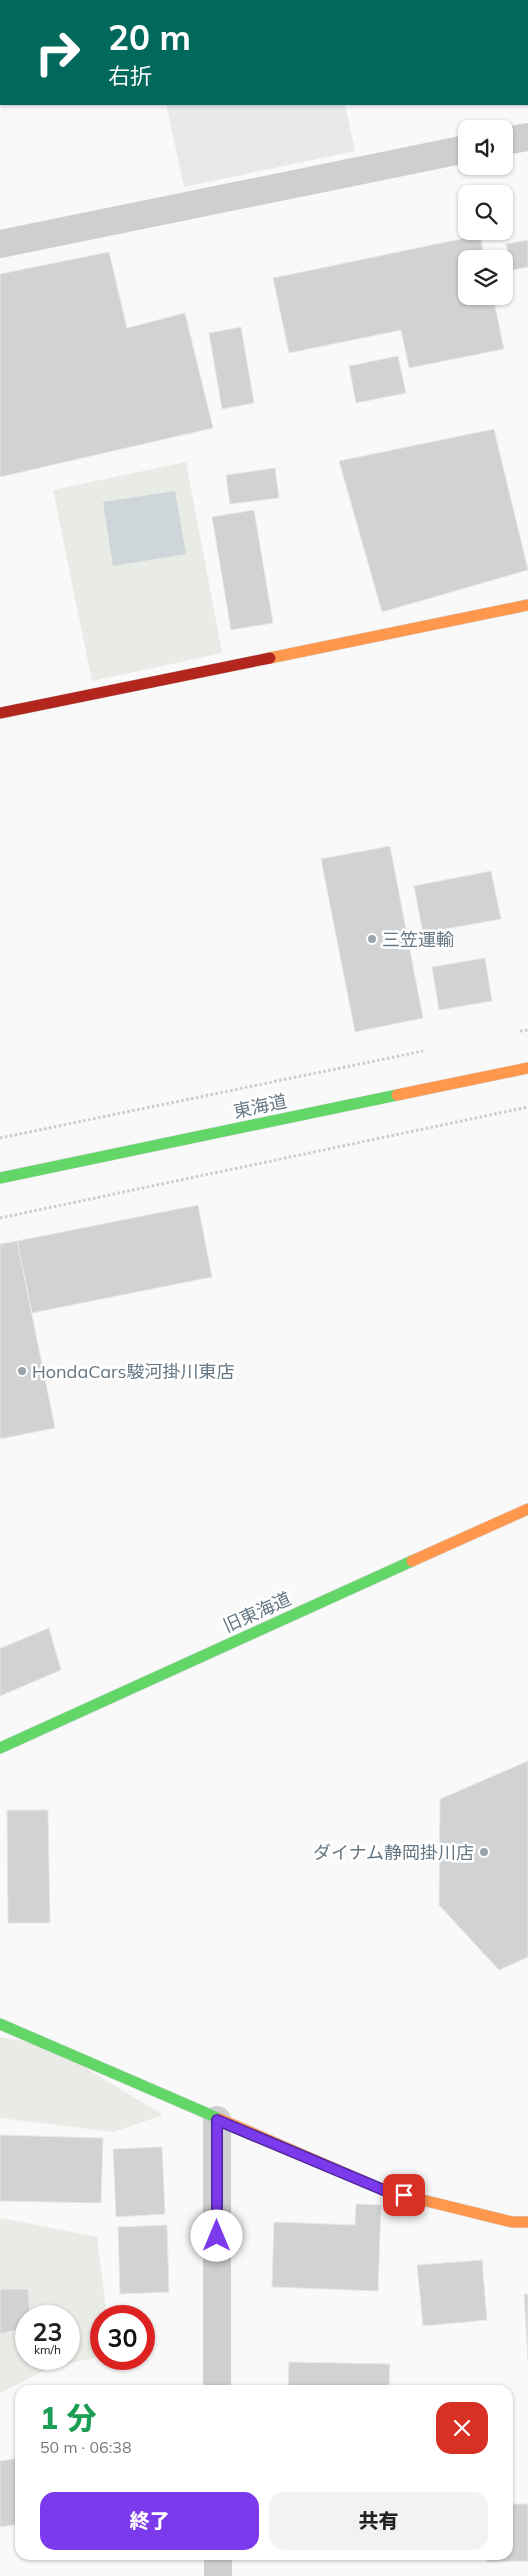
<!DOCTYPE html>
<html lang="ja">
<head>
<meta charset="utf-8">
<style>
	body { margin:0; font-family:Mulish,"Noto Sans JP",sans-serif; background:#f2f2f2; color:#222; height:100vh; display:flex; flex-direction:column; font-size:19px; white-space:nowrap }
	* { box-sizing:border-box; margin:0 }
	p { font-size:16px; color:#767676 }
	.icon { flex:none; width:28px; height:28px; fill:none; stroke:currentColor; stroke-width:2; stroke-linecap:round; stroke-linejoin:round }
	.map { position:relative; flex:1; overflow:hidden }
	.drawer { position:absolute; left:15px; top:2385px; width:498px; height:175px; display:flex; flex-direction:column; background:#fff; border-radius:15px; box-shadow:0 1px 4px #0004 }
	.drawer>* { flex:none }
	.top-card { position:absolute; left:0px; top:0px; width:529px; height:105px; box-shadow:0 1px 4px #0004; background:#00695c; color:#fff; overflow:hidden }
	.controls { position:absolute; left:458px; top:120px; display:grid; gap:10px }
	.controls a { display:grid; place-items:center; width:55px; height:55px; border-radius:10px; background:#fff; box-shadow:0 1px 4px #0004; font-size:25px }
	.speed { position:absolute; left:15px; top:2305px; display:flex; gap:10px; font-size:25px; font-weight:700; text-align:center }
	.speed>* { display:grid; place-content:center; width:65px; height:65px; border-radius:50%; background:#fff; box-shadow:0 1px 4px #0004; line-height:1 }
	.speed small { font-size:12px; font-weight:400 }
	.speed .limit { border:8px solid #d22; background:#fff; color:#111 }
	.pin { position:absolute; display:grid; place-items:center; width:42px; height:42px; color:#fff; margin:-21px; border-radius:10px; box-shadow:0 2px 8px #0006 }
	.me { position:absolute; width:55px; margin:-28px; rotate:0deg; stroke-linejoin:round; filter:drop-shadow(0 0 4px #0008) }
	.turn { display:flex; align-items:center; gap:18px; height:105px; padding:0 25px; font-size:22px }
	.turn .icon { width:65px; height:65px; stroke-width:2.5 }
	.turn b { display:block; font-size:35px; line-height:42px }
	.round { display:grid; place-items:center; flex:none; width:52px; height:52px; border-radius:15px; background:#f2f2f2 }
	.headline { display:flex; align-items:center; justify-content:space-between; height:85px; padding:0 25px }
	h1 { font-size:30px; font-weight:800; line-height:38px; color:#1e9e55 }
	.action { display:flex; gap:10px; margin-top:auto; padding:10px 25px }
	.action a { flex:1; height:58px; border-radius:15px; background:#7c3aed; color:#fff; font-size:20px; font-weight:800; line-height:58px; text-align:center }
	.action a+a { background:#f2f2f2; color:#222 }
	.map>svg:first-child { display:block }
</style>
</head>
<body>
<div class="map">
<svg width="528" height="2576" viewBox="0 0 528 2576">
	<rect width="100%" height="100%" fill="#f9f9f9"/>
	<!-- built -->
	<polygon fill="#e8e9e9" points="166,104 345,104 355,151 184,187"/>
	<!-- green -->
	<g fill="#e8ebe6" fill-rule="evenodd">
		<polygon points="186,462 222,653 92,681 53,490"/>
		<polygon points="0,2037 50,2046 163,2115 113,2132 0,2118"/>
		<path d="M0,2218L97,2237L107,2316H101V2356L50,2368L0,2393ZM26,2316H69V2359H26Z"/>
	</g>
	<!-- water -->
	<polygon fill="#ced6d9" points="175,491 186,554 113,566 103,502"/>
	<!-- building -->
	<g fill="#d0d2d3" stroke="#e8e8e8">
		<polygon points="480,235 485,259 466,259 466,296 493,296 504,349 409,368 401,330 289,353 273,278"/>
		<polygon points="528,240 528,267 512,270 506,244"/>
		<polygon points="109,252 127,328 185,313 213,428 0,477 0,274"/>
		<polygon points="241,327 254,403 222,409 209,333"/>
		<polygon points="398,356 406,393 356,403 349,366"/>
		<polygon points="494,429 528,570 382,612 339,461"/>
		<polygon points="275,468 279,498 230,504 226,475"/>
		<polygon points="254,510 273,623 231,630 212,517"/>
		<polygon points="390,846 423,1018 355,1032 321,859"/>
		<polygon points="491,871 501,919 423,933 414,886"/>
		<polygon points="485,958 492,1001 439,1010 432,967"/>
		<polygon points="198,1205 212,1277 32,1313 17,1241"/>
		<polygon points="17,1241 55,1428 0,1439 0,1244"/>
		<polygon points="49,1628 61,1670 0,1696 0,1647 1,1648"/>
		<polygon points="528,1761 528,1957 499,1970 439,1905 440,1799"/>
		<polygon points="7,1810 48,1810 50,1923 8,1923"/>
		<polygon points="0,2135 103,2138 101,2203 0,2201"/>
		<polygon points="162,2147 165,2214 116,2217 113,2149"/>
		<polygon points="356,2204 381,2205 378,2291 272,2287 274,2222 355,2225"/>
		<polygon points="167,2225 169,2292 120,2294 118,2227"/>
		<polygon points="482,2260 487,2320 423,2326 417,2265"/>
		<polygon points="0,2289 28,2289 30,2316 26,2316 26,2328 0,2334"/>
		<polygon points="524,2294 528,2294 528,2360"/>
		<polygon points="289,2362 390,2364 389,2390 288,2390"/>
		<polygon points="20,2458 20,2524 0,2527 0,2461"/>
		<polygon points="508,2504 528,2504 528,2561 487,2562 487,2555 508,2555"/>
	</g>
	<g fill="none" stroke-linecap="round" stroke-linejoin="round">
		<defs>
			<g id="fast">
				<polyline points="0,1178 397,1095"/>
				<polyline points="0,1748 412,1561"/>
				<polyline points="0,2024 220,2119"/>
			</g>
			<g id="slow">
				<polyline points="270,658 528,605"/>
				<polyline points="397,1095 528,1068"/>
				<polyline points="412,1561 528,1509"/>
				<polyline points="220,2119 386,2191 512,2222 528,2222"/>
			</g>
			<polyline id="jam" points="0,713 270,658"/>
		</defs>
		<!-- fast casing -->
		<use href="#fast" stroke="#d5d6d7" stroke-width="12"/>
		<!-- slow casing -->
		<use href="#slow" stroke="#d5d6d7" stroke-width="12"/>
		<!-- jam casing -->
		<use href="#jam" stroke="#d5d6d7" stroke-width="12"/>
		<!-- path -->
		<g stroke="#cbcccd" stroke-width="3" stroke-dasharray="2.5 2.5" stroke-linecap="butt">
			<polyline points="520,1031 528,1030"/>
			<polyline points="0,1138 423,1051"/>
			<polyline points="0,1218 528,1107"/>
		</g>
		<!-- street -->
		<g stroke="#cecfd0" stroke-width="28">
			<polyline points="504,141 528,137"/>
			<polyline points="0,244 466,149"/>
			<polyline points="217,2120 217,2390"/>
			<polyline points="218,2555 218,2576"/>
		</g>
		<!-- fast -->
		<use href="#fast" stroke="#63d668" stroke-width="11"/>
		<!-- slow -->
		<use href="#slow" stroke="#ff974d" stroke-width="11"/>
		<!-- jam -->
		<use href="#jam" stroke="#b3261e" stroke-width="11"/>
	</g>
	<g fill="none" stroke-linecap="round" stroke-linejoin="round">
		<defs>
			<polyline id="route" points="217,2236 217,2120 386,2191 404,2195"/>
		</defs>
		<!-- route casing -->
		<use href="#route" stroke="#51269a" stroke-width="12"/>
		<!-- route -->
		<use href="#route" stroke="#7c3aed" stroke-width="9"/>
	</g>
	<!-- markers -->
	<g fill="#99a4ac" stroke="#fff" stroke-width="2">
		<circle cx="372" cy="939" r="5"/>
		<circle cx="22" cy="1371" r="5"/>
		<circle cx="484" cy="1852" r="5"/>
	</g>
	<g text-anchor="middle" dominant-baseline="central" stroke-width="5" stroke-linejoin="round" paint-order="stroke">
		<!-- poi labels -->
		<g font-size="18" fill="#657683" stroke="#fff" text-anchor="start">
			<text x="382" y="939">三笠運輸</text>
			<text x="32" y="1371">HondaCars駿河掛川東店</text>
			<text x="474" y="1852" text-anchor="end">ダイナム静岡掛川店</text>
		</g>
		<!-- street labels -->
		<g font-size="18" fill="#657683" stroke="#fff">
			<text transform="translate(260 1106) rotate(-12)">東海道</text>
			<text transform="translate(257 1612) rotate(-24)">旧東海道</text>
		</g>
	</g>
</svg>
<div class="controls">
<a><svg class="icon" aria-label="sound" viewBox="0 0 24 24"><path d="M4 9h4l5-4v14l-5-4H4zM17 9q2 3 0 6"/></svg></a>
<a><svg class="icon" aria-label="search" viewBox="0 0 24 24"><circle cx="10" cy="10" r="6"/><path d="M15 15l6 6"/></svg></a>
<a><svg class="icon" aria-label="layers" viewBox="0 0 24 24"><path d="M12 4l9 5-9 5-9-5zM3 14l9 5 9-5"/></svg></a>
</div>
<div class="speed"><div>23<small>km/h</small></div><div class="limit">30</div></div>
<div class="pin" style="left:404px;top:2195px;background:#d93025"><svg class="icon" aria-label="arrive" viewBox="0 0 24 24"><path d="M6 21V4h12l-3 4 3 4H6"/></svg></div>
<svg class="me" style="left:217px;top:2236px" viewBox="-20 -20 40 40"><circle r="19" fill="#fff"/><path d="M0-13L10 11 0 6-10 11z" fill="#7c3aed"/></svg>
<div class="top-card">
<div class="turn"><svg class="icon" aria-label="right" viewBox="0 0 24 24"><path d="M7 20v-9h11M14 6l5 5-5 5"/></svg><div><b>20 m</b>右折</div></div>
</div>
<section class="drawer">
<div class="headline"><div><h1>1 分</h1><p>50 m · 06:38</p></div><a class="round" style="background:#d93025;color:#fff"><svg class="icon" aria-label="close" viewBox="0 0 24 24"><path d="M6 6l12 12M18 6L6 18"/></svg></a></div>
<div class="action"><a>終了</a><a>共有</a></div>
</section>
</div>
</body>
</html>
